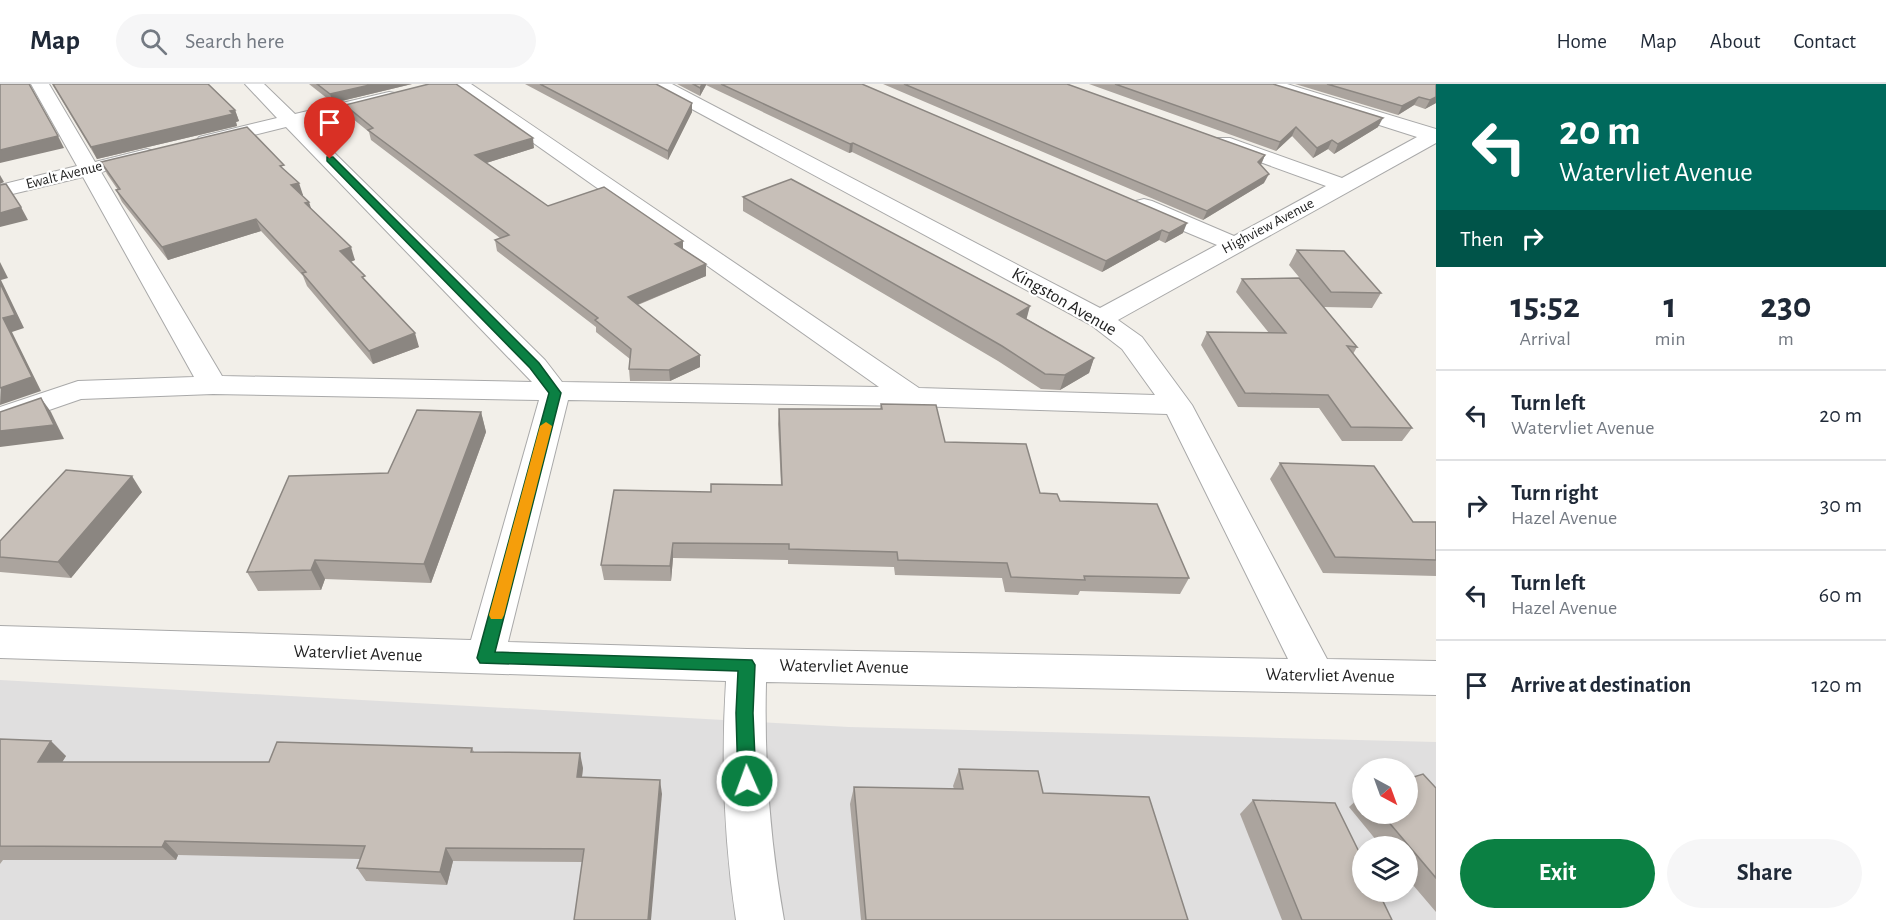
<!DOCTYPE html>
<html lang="en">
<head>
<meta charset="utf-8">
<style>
	body { margin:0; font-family:"Alegreya Sans",sans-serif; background:#f6f6f7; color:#1f2937; height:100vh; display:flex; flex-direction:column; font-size:22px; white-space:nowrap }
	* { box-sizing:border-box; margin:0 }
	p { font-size:20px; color:#747a83 }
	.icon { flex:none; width:33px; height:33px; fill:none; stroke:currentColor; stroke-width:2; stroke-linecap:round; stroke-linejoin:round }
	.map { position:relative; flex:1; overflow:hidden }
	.drawer { display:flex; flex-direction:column; background:#fff; width:450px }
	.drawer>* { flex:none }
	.guide { background:#00695c; color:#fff; overflow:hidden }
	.needle { width:39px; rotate:139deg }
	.controls { position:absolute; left:1352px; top:674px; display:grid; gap:12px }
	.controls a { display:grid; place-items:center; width:66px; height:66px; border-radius:50%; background:#fff; box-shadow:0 3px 9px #0003; font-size:30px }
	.pin { position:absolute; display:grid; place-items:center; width:51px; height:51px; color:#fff; margin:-62px -26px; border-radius:50% 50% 50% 0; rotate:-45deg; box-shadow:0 0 6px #0007 }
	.pin .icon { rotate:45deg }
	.me { position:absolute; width:66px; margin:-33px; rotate:358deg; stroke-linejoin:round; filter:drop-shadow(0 0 4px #0008) }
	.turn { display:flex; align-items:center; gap:21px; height:126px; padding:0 24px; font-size:27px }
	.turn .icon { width:78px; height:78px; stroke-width:2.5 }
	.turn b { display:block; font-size:42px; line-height:51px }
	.then { display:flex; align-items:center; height:57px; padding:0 24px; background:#0003; gap:12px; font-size:22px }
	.eta { display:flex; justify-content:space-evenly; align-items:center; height:102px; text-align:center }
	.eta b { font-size:36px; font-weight:700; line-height:42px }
	.button { display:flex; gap:12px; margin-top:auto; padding:12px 24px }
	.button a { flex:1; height:69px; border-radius:36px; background:#0b8043; color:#fff; font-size:24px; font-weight:700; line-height:69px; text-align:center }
	.button a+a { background:#f6f6f7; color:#1f2937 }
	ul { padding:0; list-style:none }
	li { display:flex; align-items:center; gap:18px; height:90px; padding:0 24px; border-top:2px solid #e0e1e3 }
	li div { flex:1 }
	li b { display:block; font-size:22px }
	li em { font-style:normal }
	header { display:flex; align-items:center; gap:36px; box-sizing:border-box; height:84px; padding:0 30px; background:#fff; border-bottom:2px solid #e0e1e3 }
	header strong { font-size:28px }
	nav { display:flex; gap:33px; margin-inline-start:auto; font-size:21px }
	.search { width:420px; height:54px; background:#f6f6f7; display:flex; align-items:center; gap:15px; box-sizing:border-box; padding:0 21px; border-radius:33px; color:#747a83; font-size:22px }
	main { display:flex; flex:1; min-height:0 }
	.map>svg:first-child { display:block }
</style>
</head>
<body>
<header>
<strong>Map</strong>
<div class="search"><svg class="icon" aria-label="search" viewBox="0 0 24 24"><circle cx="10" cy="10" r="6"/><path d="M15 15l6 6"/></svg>Search here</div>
<nav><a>Home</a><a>Map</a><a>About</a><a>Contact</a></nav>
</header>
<main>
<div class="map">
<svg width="1436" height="836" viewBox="0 0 1436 836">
	<rect width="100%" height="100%" fill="#f2efe9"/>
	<!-- residential -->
	<path fill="#e0dfdf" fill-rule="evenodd" d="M0,596L849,643L1436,658V836H0ZM1362,684H1407V729H1362ZM1362,762H1407V807H1362Z"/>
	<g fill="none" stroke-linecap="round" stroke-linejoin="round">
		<defs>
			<path id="minor" d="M31,0H49L95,78L147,65L154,67L157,71L154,75L101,88L222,292L532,298L286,43L206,63L199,61L196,57L199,53L277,34L245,0H264L295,30L389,8L395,9L398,13L395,17L304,39L545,276L562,298L879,303L450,0H471L919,304L1155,311L1122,265L1091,241L653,4L650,0H672L1100,224L1217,161L1136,127L1133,122L1136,117L1144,115L1152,117L1234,152L1326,102L1216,62L1213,58L1216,54H1230L1342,94L1417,53L1263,4L1260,0H1287L1436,45V59L1118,236L1142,253L1192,321L1327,575L1436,577V611L766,598C764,678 770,757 784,836H736C724,756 721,677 726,597L0,574V542L471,556L539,316L213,310L81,315L0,343V323L78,297L194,293L83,93L0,113V101L77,82ZM568,316L912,322L1167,330L1288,575L747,565L508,558Z"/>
		</defs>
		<!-- minor casing -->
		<use href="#minor" stroke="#a9a9a9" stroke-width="2"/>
		<!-- minor -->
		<use href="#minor" fill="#fff" fill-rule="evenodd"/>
	</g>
	<!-- wall -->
	<g fill="#aba49e">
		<polygon points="52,0 208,0 235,26 239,37 236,38 237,42 97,75"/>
		<polygon points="309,0 412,0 333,19"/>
		<polygon points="525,0 656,0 692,28 668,76"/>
		<polygon points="677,0 862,0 1183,149 1165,159 1159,156 1102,188 852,68 849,69 706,1 700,12"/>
		<polygon points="883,0 1067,0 1265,71 1261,81 1264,99 1203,136"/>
		<polygon points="1089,0 1273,0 1378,43 1334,70 1328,65 1313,74 1292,52 1276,67"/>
		<polygon points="1295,0 1436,0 1436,19 1425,25 1414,21 1398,31"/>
		<polygon points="345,21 534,64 486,79 548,122 683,165 706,180 706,192 638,221 700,271 700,283 670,297 630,297 629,285 630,275 596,248 596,243 497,167 495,156 500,154 371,56 369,48 347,30"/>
		<polygon points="101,78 286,87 303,111 302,112 312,126 355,176 351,178 419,263 373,280 307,202 303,192 261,147 168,176 122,118 116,106 118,106 107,90"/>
		<polygon points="743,113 1027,235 1094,274 1089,289 1060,306 1041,305 998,277 743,127"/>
		<polygon points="1297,166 1381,209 1372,224 1324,223 1357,263 1353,270 1412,344 1402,357 1342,357 1319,324 1238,323 1201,261 1207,248 1269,249 1236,208 1242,195 1303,198 1289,181"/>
		<polygon points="881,320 945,358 1040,409 1060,417 1189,494 1180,510 1080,507 1078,511 1005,508 1002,494 895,491 894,483 788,480 788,476 673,474 671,497 604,496 601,481 711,408 781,401 778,340 779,325 880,325"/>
		<polygon points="481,328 486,348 431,499 325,495 321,506 258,507 247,488 388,389"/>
		<polygon points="1280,379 1413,438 1436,438 1436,492 1323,489 1270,395"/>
		<polygon points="142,408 71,494 0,488 0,457"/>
		<polygon points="0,655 66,672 62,678 269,678 472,664 474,668 583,684 582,693 662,710 582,778 453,777 447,801 366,797 357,784 360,775 178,771 176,776 3,776 0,780"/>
		<polygon points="959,685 1043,709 1188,836 861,836 850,720 854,703 954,705 953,702"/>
		<polygon points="1436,704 1436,828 1407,794 1407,762 1381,762 1349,723 1362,711 1362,729 1407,729"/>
		<polygon points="1253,716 1392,836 1282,836 1240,730"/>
	</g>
	<!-- shaded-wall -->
	<g fill="#8b8681">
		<polygon points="374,0 412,0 333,19 330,10"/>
		<polygon points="702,0 706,0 706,1 700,12 700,4"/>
		<polygon points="1419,13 1414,21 1398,31 1402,22"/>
		<polygon points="1436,13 1436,19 1425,25 1430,16"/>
		<polygon points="692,19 692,28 668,76 668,67"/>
		<polygon points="235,26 239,37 236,38 237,42 97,75 91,63"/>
		<polygon points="1383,34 1378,43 1334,70 1338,60"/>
		<polygon points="1296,43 1292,52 1276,67 1280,58"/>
		<polygon points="58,52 64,64 0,79 0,66"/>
		<polygon points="533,54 534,64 477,82 475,71"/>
		<polygon points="1332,56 1328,65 1313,74 1317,64"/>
		<polygon points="853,59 852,68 849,69 850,60"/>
		<polygon points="1265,71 1261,80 1254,87 1258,78"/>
		<polygon points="1269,90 1264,99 1203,136 1207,127"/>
		<polygon points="0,91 4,98 0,100"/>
		<polygon points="299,99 303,111 296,114 291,101"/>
		<polygon points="309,118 313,130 305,119"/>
		<polygon points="21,123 28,136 0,143 0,129"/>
		<polygon points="256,135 261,147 168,176 162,163"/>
		<polygon points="1187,139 1183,149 1165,159 1169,149"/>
		<polygon points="1162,146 1159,156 1102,188 1106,177"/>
		<polygon points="683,157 683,168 675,160"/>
		<polygon points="351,163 355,176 344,180 340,167"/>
		<polygon points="0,178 8,194 1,196 24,244 12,248 41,307 0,321 3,234 0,199"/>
		<polygon points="706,180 706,192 629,224 628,213"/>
		<polygon points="1030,222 1026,237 1017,230"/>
		<polygon points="415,249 419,263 373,280 369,267"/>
		<polygon points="700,271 700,283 670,297 669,286"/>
		<polygon points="1094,274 1089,289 1060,306 1065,291"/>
		<polygon points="41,314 51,328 64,355 0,363 0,347"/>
		<polygon points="481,328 486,348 431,499 424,480"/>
		<polygon points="132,392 142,408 71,494 58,478"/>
		<polygon points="673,459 673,474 671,497 670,482"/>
		<polygon points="315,476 325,495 321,506 311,486"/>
		<polygon points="51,657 66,672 53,693 38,678"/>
		<polygon points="580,669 583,684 580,708 577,693"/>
		<polygon points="660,696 662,710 651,836 648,836"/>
		<polygon points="165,757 178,771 176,776 162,763"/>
		<polygon points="446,764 453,777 447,801 440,788"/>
	</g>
	<!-- building -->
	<g fill="#c7bfb8" stroke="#8b8681" stroke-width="1.5">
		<polygon points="0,0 29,0 58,52 0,66"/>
		<polygon points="53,0 208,0 235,26 230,27 233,30 91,63"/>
		<polygon points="317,0 374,0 330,10"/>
		<polygon points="429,0 456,0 533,54 475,71 548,122 604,103 683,157 675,160 706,180 628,213 700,271 669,286 629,285 631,265 595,236 598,234 495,156 509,151 368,46 373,44 345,21"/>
		<polygon points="540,0 656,0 692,19 668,67"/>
		<polygon points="693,0 702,0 700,4"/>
		<polygon points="721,0 862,0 1187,139 1169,149 1162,146 1106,177 853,59 850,60"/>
		<polygon points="904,0 1067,0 1265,71 1258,78 1269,90 1207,127"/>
		<polygon points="1115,0 1273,0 1383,34 1338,60 1332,56 1317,64 1296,43 1280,58"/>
		<polygon points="1327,0 1436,0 1436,13 1430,16 1419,13 1402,22"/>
		<polygon points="247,43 284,81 280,82 299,99 291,101 309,118 305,119 351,163 340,167 365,192 362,193 415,249 369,267 302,189 306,188 256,135 162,163 116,106 120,105 101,78"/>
		<polygon points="791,95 1030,222 1017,230 1094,274 1065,291 1045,290 1002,262 743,113"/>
		<polygon points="6,100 21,123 0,129 0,101"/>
		<polygon points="1297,166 1344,167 1381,209 1331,208"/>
		<polygon points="1299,194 1357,263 1347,262 1412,344 1351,343 1328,311 1245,309 1207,248 1286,249 1242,195"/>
		<polygon points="0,199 15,231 3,234 32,293 0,304"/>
		<polygon points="41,314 54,341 0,347 0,328"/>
		<polygon points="881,320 936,321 945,358 1026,360 1040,409 1057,410 1060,417 1157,420 1189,494 1084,492 1085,496 1011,493 1007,479 898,476 897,468 789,465 789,460 673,459 670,482 601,481 614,406 711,408 711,400 782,401 779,325 882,325"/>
		<polygon points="417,326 481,328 424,480 315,476 311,486 247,488 289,392 388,389"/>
		<polygon points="1280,379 1374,382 1413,438 1436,438 1436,476 1335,473"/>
		<polygon points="66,386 132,392 58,478 0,473 0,457"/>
		<polygon points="0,655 51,657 38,678 269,678 277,658 472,664 471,668 580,669 577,693 660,696 648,836 574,836 584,765 446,764 440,788 357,784 365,762 165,757 162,763 0,762"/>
		<polygon points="959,685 1038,687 1043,709 1149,713 1188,836 866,836 854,703 963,705"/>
		<polygon points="1423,690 1436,704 1436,794 1381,729 1407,729 1407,695"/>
		<polygon points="1253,716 1335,719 1362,774 1362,807 1378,807 1392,836 1302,836"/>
	</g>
	<!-- route -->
	<polygon fill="#0b8043" stroke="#07532c" stroke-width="1.5" points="327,73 333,73 539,279 561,309 495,568 752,576 755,581 753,629 756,697 753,703 747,706 741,703 738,697 736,629 738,587 480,579 477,574 549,309 530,284 327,77"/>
	<!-- slow -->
	<polygon fill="#f59e0b" points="546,338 552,342 504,531 502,535 491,535 489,531 540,342"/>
	<g text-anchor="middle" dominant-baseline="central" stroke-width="4.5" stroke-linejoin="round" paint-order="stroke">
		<!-- far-street labels -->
		<g font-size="15" fill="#222" stroke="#fff">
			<text transform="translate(64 91) rotate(-14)">Ewalt Avenue</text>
			<text transform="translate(1268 142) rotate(-28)">Highview Avenue</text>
		</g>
		<!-- street labels -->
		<g font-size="18" fill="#222" stroke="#fff">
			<text transform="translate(1064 218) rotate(30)">Kingston Avenue</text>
			<text transform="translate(358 570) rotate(2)">Watervliet Avenue</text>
			<text transform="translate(844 583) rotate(1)">Watervliet Avenue</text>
			<text transform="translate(1330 592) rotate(1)">Watervliet Avenue</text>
		</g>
	</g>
</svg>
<div class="controls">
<a><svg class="needle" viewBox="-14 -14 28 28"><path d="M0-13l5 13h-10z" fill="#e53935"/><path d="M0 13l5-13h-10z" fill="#747a83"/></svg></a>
<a><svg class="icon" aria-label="layers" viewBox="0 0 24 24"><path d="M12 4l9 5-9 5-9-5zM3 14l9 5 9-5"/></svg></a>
</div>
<div class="pin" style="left:330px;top:75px;background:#d93025"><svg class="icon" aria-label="arrive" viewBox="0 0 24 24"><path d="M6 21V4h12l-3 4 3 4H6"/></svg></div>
<svg class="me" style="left:747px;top:697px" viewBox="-20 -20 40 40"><circle r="17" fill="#0b8043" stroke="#fff" stroke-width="3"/><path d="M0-11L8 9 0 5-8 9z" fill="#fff"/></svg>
</div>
<section class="drawer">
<div class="guide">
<div class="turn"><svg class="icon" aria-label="left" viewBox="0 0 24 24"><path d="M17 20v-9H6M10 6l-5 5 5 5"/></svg><div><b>20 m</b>Watervliet Avenue</div></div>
<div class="then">Then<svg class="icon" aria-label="right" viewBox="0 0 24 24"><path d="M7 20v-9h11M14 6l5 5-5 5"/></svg></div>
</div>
<div class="eta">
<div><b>15:52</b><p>Arrival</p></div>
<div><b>1</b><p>min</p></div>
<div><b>230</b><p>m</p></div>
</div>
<ul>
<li><svg class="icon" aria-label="left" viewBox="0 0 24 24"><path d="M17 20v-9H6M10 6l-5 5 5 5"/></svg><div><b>Turn left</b><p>Watervliet Avenue</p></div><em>20 m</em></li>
<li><svg class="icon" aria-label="right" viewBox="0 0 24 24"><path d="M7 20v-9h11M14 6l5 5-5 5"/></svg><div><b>Turn right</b><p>Hazel Avenue</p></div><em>30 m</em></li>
<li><svg class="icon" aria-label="left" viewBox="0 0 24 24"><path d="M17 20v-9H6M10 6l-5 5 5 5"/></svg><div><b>Turn left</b><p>Hazel Avenue</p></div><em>60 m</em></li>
<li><svg class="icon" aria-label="arrive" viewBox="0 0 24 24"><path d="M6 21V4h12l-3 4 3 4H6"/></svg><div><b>Arrive at destination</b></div><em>120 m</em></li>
</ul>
<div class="button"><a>Exit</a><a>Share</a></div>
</section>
</main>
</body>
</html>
